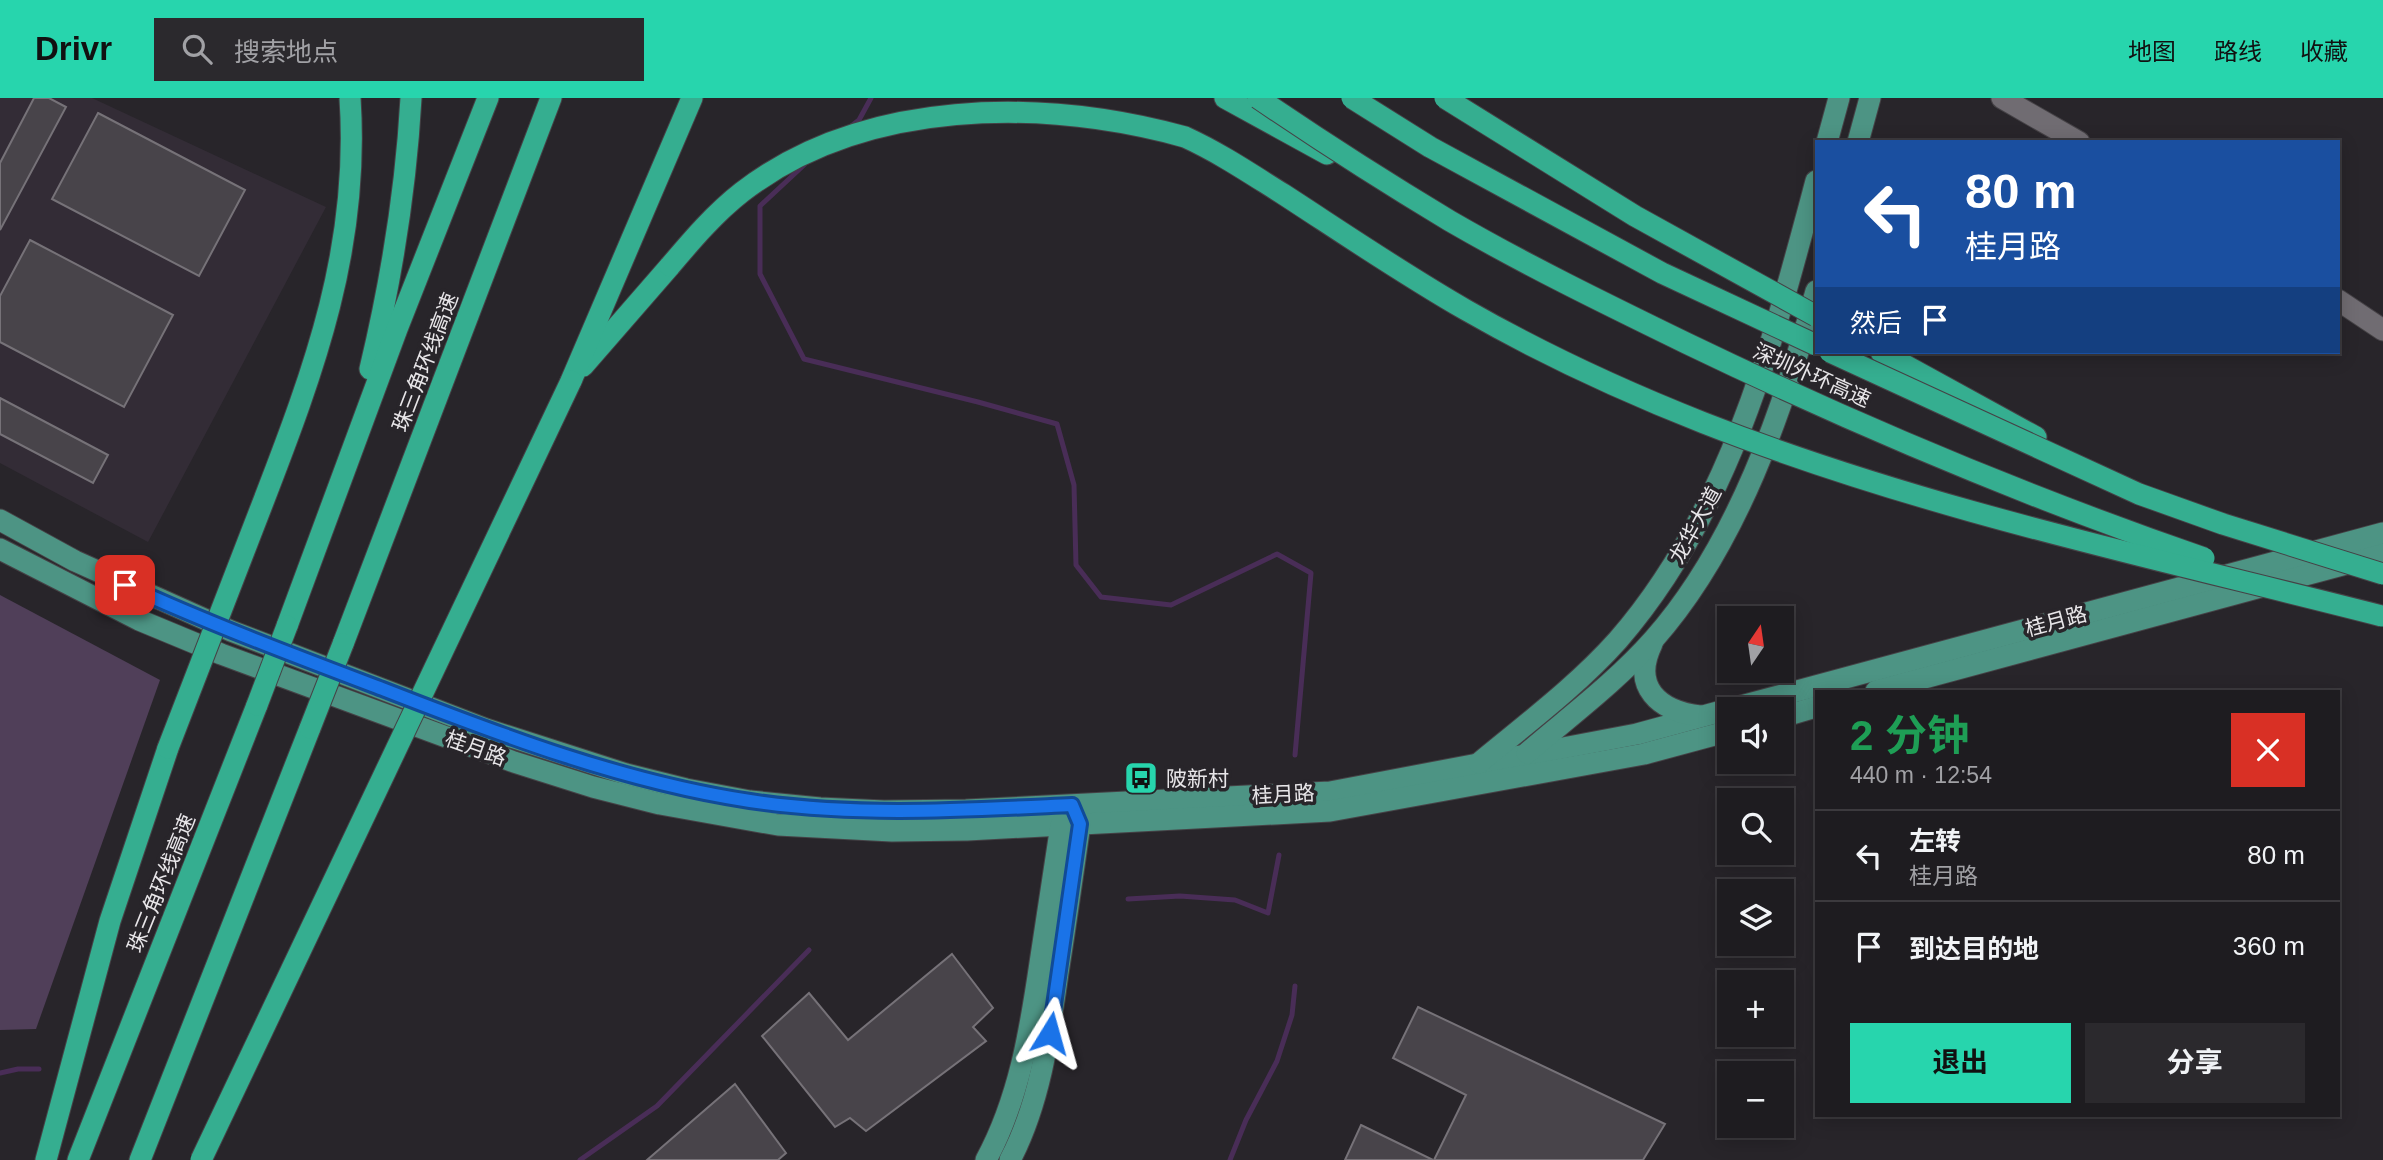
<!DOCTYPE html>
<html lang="zh">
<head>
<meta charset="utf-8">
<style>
	body { margin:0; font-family:Arial,"Noto Sans SC",sans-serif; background:#2b292d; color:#f1f3f6; height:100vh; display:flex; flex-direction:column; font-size:26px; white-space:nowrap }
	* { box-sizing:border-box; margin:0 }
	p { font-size:23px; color:#a1a1a5 }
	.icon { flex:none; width:38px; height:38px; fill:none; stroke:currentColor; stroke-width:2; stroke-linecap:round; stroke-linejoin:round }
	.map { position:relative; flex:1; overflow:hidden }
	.side { position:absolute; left:1815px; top:592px; width:525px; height:427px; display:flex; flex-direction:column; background:#1e1c20; border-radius:0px; box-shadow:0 4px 18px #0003,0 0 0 2px #3c3a3e }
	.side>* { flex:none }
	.guide { position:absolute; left:1815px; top:42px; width:525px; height:214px; border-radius:0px; box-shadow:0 4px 18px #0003,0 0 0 2px #3c3a3e; background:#1a4fa0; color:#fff; overflow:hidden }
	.needle { width:46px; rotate:13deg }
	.fabs { position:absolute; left:1717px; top:508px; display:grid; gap:14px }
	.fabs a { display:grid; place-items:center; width:77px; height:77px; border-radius:0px; background:#1e1c20; box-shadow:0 4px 18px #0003,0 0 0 2px #3c3a3e; font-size:35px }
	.pin { position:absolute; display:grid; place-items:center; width:60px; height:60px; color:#fff; margin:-30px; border-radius:14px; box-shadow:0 4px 10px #0006 }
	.me { position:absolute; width:77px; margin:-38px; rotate:8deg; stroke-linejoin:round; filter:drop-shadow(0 0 5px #0008) }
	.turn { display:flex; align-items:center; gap:24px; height:147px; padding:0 35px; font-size:32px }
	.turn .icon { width:91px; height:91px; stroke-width:2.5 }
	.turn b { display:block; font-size:49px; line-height:60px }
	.then { display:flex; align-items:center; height:66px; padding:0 35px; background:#0003; gap:14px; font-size:26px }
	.round { display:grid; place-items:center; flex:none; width:74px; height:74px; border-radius:0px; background:#2b292d }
	.summary { display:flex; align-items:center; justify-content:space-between; height:119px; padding:0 35px }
	h1 { font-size:42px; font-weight:700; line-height:52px; color:#1e9e55 }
	.button { display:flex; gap:14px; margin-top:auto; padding:14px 35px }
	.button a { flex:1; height:80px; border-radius:0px; background:#27d5ad; color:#111; font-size:28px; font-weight:700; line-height:80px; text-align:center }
	.button a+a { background:#2b292d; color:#f1f3f6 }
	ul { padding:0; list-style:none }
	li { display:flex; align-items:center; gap:21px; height:91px; padding:0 35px; border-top:2px solid #3c3a3e }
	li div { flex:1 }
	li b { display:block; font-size:26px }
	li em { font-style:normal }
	header { display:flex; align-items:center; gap:42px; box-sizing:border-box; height:98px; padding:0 35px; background:#27d5ad; color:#111 }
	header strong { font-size:33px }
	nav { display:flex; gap:38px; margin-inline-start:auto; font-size:24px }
	.search { width:490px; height:63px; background:#2b292d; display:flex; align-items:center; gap:18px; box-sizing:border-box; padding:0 24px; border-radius:0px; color:#a1a1a5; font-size:26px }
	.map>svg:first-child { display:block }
</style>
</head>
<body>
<header>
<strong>Drivr</strong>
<div class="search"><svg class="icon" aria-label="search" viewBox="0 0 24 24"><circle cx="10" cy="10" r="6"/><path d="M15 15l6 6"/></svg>搜索地点</div>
<nav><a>地图</a><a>路线</a><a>收藏</a></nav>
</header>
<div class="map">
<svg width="2383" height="1062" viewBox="0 0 2383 1062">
	<rect width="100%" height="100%" fill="#28252a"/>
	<!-- built -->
	<polygon fill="#332c36" points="0,0 92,0 326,109 148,444 0,365"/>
	<!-- green -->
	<polygon fill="#503f59" points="0,497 160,582 36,931 0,932"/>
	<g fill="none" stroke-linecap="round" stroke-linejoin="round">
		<!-- stream -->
		<g stroke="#492d57" stroke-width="5">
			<polyline points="850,29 859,22 871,0"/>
			<polyline points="804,67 760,108 760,176 804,261 978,304 1057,326 1074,387 1076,467 1101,499 1171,507 1277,456 1311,475 1295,657"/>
			<polyline points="1128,801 1180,798 1235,802 1268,815 1279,757"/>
			<polyline points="0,975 18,971 39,971"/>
			<polyline points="580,1062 657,1008 809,852"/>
			<polyline points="1230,1062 1246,1022 1277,963 1292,917 1295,888"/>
		</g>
	</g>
	<!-- building -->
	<g fill="#48444a" stroke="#767278" stroke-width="2">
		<polygon points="34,0 49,0 66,9 0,132 0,65"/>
		<polygon points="98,15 245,92 199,178 52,101"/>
		<polygon points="30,142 173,217 124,309 0,244 0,198"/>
		<polygon points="0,300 108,357 93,385 0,336"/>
		<polygon points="952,856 993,910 973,929 986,943 866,1033 850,1020 835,1029 762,938 809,895 848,942"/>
		<polygon points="1418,909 1665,1026 1643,1062 1434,1062 1466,997 1393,960"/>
		<polygon points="735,986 786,1055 778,1062 647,1062"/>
		<polygon points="1361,1027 1433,1062 1345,1062"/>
	</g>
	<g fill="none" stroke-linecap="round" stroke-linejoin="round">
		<defs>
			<g id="minor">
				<polyline points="2002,0 2079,44"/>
				<polyline points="2338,202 2383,232"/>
			</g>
			<g id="major">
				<polyline points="1827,44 1839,0"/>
				<polyline points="1858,44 1870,0"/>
				<polyline points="0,422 75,463 231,533 486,631 626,676 686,691 750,703 820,710 884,713 966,712 1330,694 1637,636 1729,611"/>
				<polyline points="0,451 139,522 221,556 514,664 593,689 660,706 778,727 892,733 967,732 1330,713 1644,656 1729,633"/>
				<path d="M1652,546C1631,589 1659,613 1700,618"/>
				<polyline points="1876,593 2383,456"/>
				<polyline points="1730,611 2383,435"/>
				<polyline points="1782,619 1816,609"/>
				<path d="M1527,655C1570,618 1616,584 1654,541C1737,447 1783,312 1816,193"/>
				<path d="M1479,665C1526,626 1577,588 1618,542C1730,413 1773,244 1816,83"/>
				<path d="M986,1062C1019,1001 1030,933 1040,865C1047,819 1054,773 1061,727L1068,715"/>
				<path d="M1010,1062C1040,1005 1049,938 1058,875C1066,825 1073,775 1080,726L1076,715"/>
			</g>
			<g id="highway">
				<polyline points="1225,0 1327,56"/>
				<polyline points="1881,254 2036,339"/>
				<polyline points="583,268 670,168"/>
				<path d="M370,271C391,183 406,91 411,0"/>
				<polyline points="571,283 692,0"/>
				<polyline points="287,528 397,231 488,0"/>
				<polyline points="343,546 551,0"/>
				<polyline points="46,1062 110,823 168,650"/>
				<polyline points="78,1062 257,607"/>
				<polyline points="140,1062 310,630"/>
			</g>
		</defs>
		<!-- minor casing -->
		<use href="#minor" stroke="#454246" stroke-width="23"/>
		<!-- major casing -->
		<use href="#major" stroke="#454246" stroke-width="23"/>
		<!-- highway casing -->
		<use href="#highway" stroke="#454246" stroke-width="23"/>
		<!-- minor -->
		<use href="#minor" stroke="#706c72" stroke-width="21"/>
		<!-- major -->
		<use href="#major" stroke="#4d9484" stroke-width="21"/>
		<!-- highway -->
		<use href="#highway" stroke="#35ae90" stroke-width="21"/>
		<defs>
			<g id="highway-bridge">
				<path d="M1258,0C1321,43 1385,84 1450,123C1526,167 1606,206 1686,245C1854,326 2027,399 2204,460"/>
				<polyline points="1352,0 1430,49 1662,175 1816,247"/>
				<polyline points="1445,0 1635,118 1816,218"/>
				<path d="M670,168C692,142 715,115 742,94C864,0 1042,0 1185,39C1220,55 1251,76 1283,96C1343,135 1403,176 1466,212C1541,255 1623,293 1704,325C1923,411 2155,460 2382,518"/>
				<polyline points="1830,254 2139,396 2223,426 2383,476"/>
				<polyline points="257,607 287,528"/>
				<polyline points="310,630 343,546"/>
				<path d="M168,650C200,569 231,488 262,407C315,270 360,149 350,0"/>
				<polyline points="201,1062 571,283"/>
			</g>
		</defs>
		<!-- highway-bridge casing -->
		<use href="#highway-bridge" stroke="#454246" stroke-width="23" stroke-linecap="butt"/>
		<!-- highway-bridge -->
		<use href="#highway-bridge" stroke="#35ae90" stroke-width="21"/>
	</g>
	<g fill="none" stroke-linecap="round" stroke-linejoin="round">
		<defs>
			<path id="route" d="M125,487C210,526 298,559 385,592C503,638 624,684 750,703C857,719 965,712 1072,707L1080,726L1050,935"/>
		</defs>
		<!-- route casing -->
		<use href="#route" stroke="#114b97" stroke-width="18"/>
		<!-- route -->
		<use href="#route" stroke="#1a73e8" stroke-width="12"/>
	</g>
	<!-- icons -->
	<defs>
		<symbol id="bus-square" viewBox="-11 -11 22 22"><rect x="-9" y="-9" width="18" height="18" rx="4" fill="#27d5ad" stroke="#28252a"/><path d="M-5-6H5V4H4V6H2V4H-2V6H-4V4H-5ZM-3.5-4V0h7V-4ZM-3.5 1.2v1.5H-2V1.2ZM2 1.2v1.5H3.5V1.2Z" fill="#111"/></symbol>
	</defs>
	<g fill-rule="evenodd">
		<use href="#bus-square" x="1122" y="661" width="38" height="38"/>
	</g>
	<g text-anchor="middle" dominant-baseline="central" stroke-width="7" stroke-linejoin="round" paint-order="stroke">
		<!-- street labels -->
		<g font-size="21" fill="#e8e6e9" stroke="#28252a">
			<text transform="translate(425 264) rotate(-69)">珠三角环线高速</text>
			<text transform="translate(1812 277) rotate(24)">深圳外环高速</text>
			<text transform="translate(1695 427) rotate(-61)">龙华大道</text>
			<text transform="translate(2056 523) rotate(-15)">桂月路</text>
			<text transform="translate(476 650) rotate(20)">桂月路</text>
			<text transform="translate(1283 696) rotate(-3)">桂月路</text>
			<text transform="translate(161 785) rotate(-68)">珠三角环线高速</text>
		</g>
		<!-- poi labels -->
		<g font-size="21" fill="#e8e6e9" stroke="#28252a" text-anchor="start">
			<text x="1166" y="680">陂新村</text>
		</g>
	</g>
</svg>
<div class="fabs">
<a><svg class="needle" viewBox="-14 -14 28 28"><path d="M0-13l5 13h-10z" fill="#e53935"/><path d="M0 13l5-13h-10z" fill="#a1a1a5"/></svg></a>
<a><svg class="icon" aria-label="sound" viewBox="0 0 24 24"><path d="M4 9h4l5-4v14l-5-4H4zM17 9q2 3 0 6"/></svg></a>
<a><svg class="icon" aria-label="search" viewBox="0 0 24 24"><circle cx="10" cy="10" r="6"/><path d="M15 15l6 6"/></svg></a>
<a><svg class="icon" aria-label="layers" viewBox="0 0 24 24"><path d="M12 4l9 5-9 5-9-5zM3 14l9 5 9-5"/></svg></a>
<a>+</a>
<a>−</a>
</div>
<div class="pin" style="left:125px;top:487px;background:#d93025"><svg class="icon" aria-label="arrive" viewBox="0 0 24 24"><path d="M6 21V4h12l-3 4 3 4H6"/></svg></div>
<svg class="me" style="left:1050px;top:935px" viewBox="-20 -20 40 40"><path d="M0-17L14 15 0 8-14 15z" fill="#1a73e8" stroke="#fff" stroke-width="4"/></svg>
<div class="guide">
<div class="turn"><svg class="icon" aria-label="left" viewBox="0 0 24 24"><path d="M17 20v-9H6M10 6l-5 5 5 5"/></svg><div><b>80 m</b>桂月路</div></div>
<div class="then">然后<svg class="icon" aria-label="arrive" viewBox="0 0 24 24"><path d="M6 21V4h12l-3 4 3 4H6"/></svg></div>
</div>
<section class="side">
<div class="summary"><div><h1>2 分钟</h1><p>440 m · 12:54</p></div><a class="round" style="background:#d93025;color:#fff"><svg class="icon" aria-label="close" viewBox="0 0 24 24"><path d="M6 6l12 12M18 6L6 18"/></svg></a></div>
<ul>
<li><svg class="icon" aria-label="left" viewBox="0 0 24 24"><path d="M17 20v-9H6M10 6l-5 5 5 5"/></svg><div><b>左转</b><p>桂月路</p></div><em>80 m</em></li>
<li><svg class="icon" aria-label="arrive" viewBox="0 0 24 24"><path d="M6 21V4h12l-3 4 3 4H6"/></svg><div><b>到达目的地</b></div><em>360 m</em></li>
</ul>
<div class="button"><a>退出</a><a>分享</a></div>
</section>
</div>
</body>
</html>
